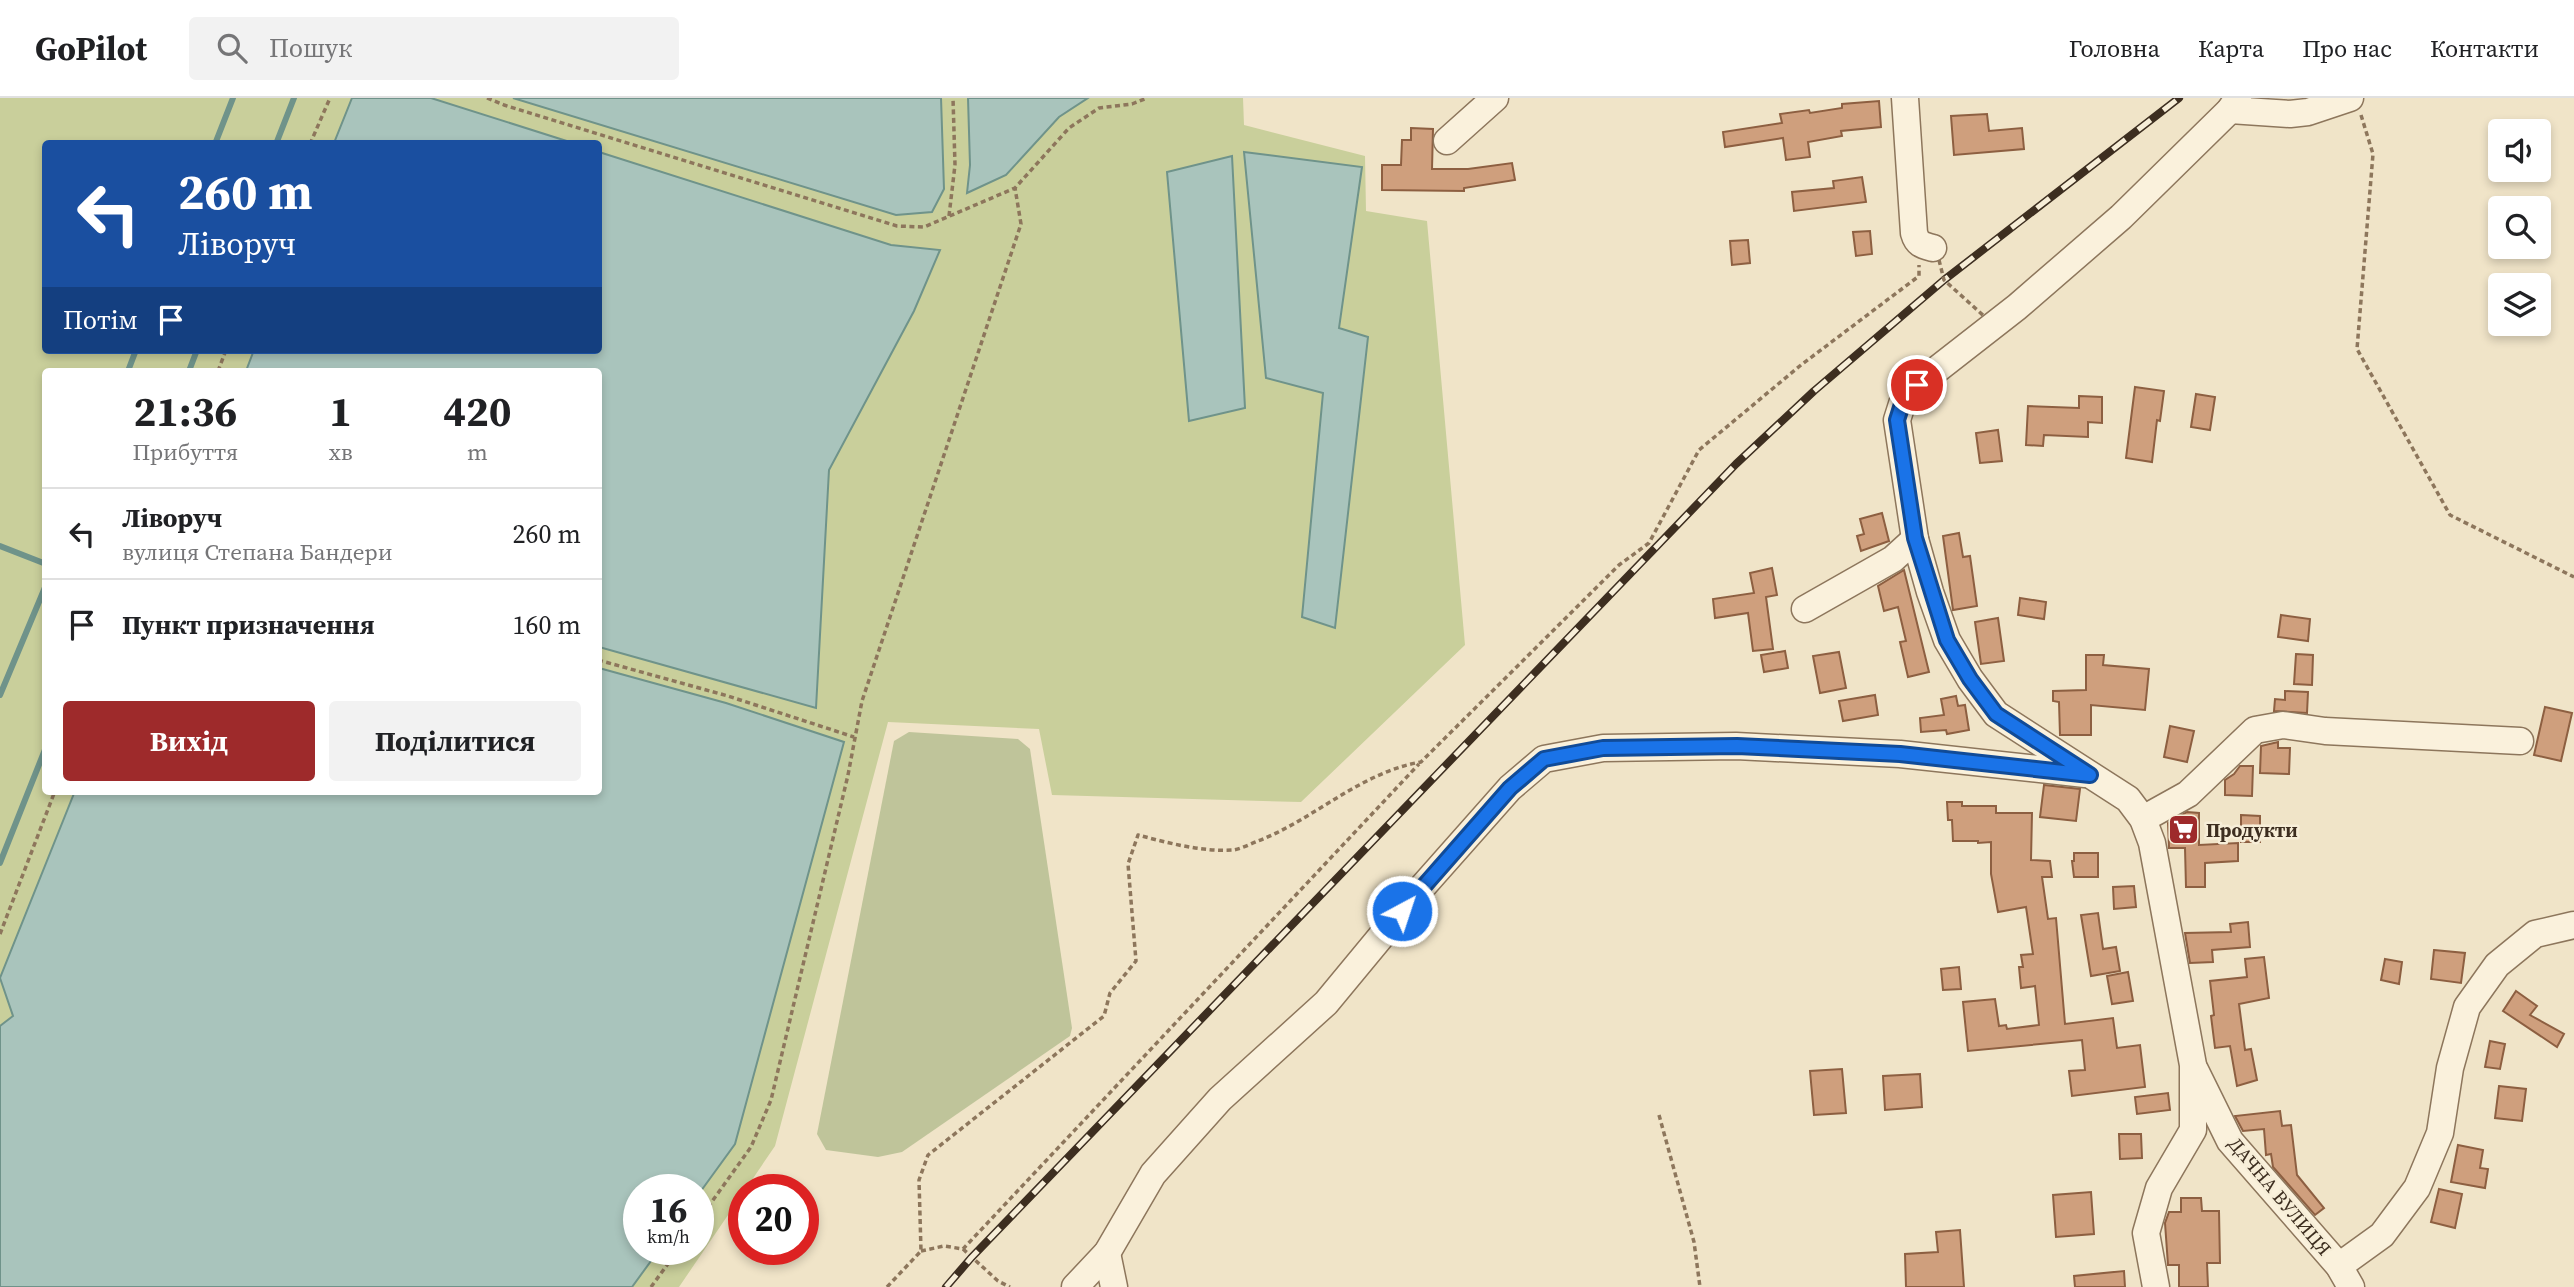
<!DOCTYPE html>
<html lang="uk">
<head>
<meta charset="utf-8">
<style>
	body { margin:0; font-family:"Source Serif 4",serif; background:#f2f2f2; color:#202124; height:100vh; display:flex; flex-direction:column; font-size:26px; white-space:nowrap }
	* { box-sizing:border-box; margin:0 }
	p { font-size:23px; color:#757577 }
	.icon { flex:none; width:38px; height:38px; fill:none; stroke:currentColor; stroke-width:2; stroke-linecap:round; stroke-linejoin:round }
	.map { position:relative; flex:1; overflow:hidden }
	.sheet { position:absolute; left:42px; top:270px; width:560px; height:427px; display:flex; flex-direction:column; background:#fff; border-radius:7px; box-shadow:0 4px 10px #0003 }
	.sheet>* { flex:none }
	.banner { position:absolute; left:42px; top:42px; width:560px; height:214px; border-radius:7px; box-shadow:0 4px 10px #0003; background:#1a4fa0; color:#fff; overflow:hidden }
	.buttons { position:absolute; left:2488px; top:21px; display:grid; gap:14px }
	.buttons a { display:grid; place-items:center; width:63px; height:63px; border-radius:7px; background:#fff; box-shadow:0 4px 10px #0003; font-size:35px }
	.speed { position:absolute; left:623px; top:1076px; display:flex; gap:14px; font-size:35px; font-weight:700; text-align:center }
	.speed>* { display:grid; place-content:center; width:91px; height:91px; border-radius:50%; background:#fff; box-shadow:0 4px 10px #0003; line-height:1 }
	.speed small { font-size:18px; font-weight:400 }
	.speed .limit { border:10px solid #d22; background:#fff; color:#111 }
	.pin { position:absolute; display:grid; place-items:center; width:60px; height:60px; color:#fff; margin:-30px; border:4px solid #fff; border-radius:50%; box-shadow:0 2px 7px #0007 }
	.me { position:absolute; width:77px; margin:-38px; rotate:40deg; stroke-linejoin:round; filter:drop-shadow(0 0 5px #0008) }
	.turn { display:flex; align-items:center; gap:24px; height:147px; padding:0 21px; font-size:32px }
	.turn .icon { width:91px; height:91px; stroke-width:2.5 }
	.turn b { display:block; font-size:49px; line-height:60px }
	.then { display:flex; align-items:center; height:66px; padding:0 21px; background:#0003; gap:14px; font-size:26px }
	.eta { display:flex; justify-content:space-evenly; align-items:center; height:119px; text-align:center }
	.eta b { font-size:42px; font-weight:700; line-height:49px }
	.cta { display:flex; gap:14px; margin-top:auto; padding:14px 21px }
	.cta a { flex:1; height:80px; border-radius:7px; background:#9e2a2b; color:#fff; font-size:28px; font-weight:700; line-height:80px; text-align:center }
	.cta a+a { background:#f2f2f2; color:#202124 }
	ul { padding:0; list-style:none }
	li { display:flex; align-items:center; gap:21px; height:91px; padding:0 21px; border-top:2px solid #e0e0e0 }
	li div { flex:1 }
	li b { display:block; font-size:26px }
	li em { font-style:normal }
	header { display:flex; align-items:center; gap:42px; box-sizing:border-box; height:98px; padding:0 35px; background:#fff; border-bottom:2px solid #e0e0e0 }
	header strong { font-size:33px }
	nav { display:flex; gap:38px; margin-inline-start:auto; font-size:24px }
	.search { width:490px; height:63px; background:#f2f2f2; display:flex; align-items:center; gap:18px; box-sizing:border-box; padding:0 24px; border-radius:7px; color:#757577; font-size:26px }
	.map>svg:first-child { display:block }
</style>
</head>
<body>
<header>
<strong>GoPilot</strong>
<div class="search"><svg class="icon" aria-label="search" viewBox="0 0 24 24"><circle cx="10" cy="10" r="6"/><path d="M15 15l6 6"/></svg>Пошук</div>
<nav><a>Головна</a><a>Карта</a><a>Про нас</a><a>Контакти</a></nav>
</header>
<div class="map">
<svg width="2574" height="1189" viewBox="0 0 2574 1189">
	<rect width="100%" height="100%" fill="#f0e4c8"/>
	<!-- green -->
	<g fill="#c9cf9b">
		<polygon points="0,0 352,0 334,45 46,46 46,252 254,252 246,273 46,273 46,693 75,693 1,880 13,918 0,928"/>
		<polygon points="428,0 513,0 896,117 944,91 941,0 968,0 970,67 968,95 1006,77 1059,19 1088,0 1243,0 1244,27 1365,58 1366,113 1427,123 1465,547 1301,704 1052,697 1039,631 888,624 775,1048 679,1189 632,1189 659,1152 698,1152 698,1097 735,1046 726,605 599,570 599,549 816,610 829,372 914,213 940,153 891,147 599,54 598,46 573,45"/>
	</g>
	<!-- cemetery -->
	<polygon fill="#bfc49a" points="909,634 1018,641 1030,651 1072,930 1070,938 902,1054 878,1059 826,1052 817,1036 894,643"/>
	<!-- water -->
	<g fill="#a9c4bc" stroke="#6f938a" stroke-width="2">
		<polygon points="352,0 431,0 573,45 334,45"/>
		<polygon points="513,0 941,0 944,91 932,114 896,117"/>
		<polygon points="968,0 1088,0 1059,19 1006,77 967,95 970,67"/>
		<polygon points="599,54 891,147 940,152 914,213 829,372 816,610 599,549 598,273 246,273 254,252 598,252"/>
		<polygon points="1244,54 1362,69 1339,230 1368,239 1335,530 1302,519 1323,295 1266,280"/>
		<polygon points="1232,58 1245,310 1189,323 1167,74"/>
		<polygon points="599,570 726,605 844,644 735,1046 698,1097 698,1092 639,1092 639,1152 659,1152 632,1189 0,1189 0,928 13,918 0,880 75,693 598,693"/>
	</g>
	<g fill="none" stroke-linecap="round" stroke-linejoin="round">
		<!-- stream -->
		<g stroke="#6f938a" stroke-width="6">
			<polyline points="215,46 233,0"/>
			<polyline points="276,46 294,0"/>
			<polyline points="128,273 136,252"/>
			<polyline points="189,273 197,252"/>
			<polyline points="0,448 46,466"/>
			<polyline points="0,597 46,487"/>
			<polyline points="0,765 46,649"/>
		</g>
	</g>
	<!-- building -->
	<g fill="#cf9f7d" stroke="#8d5f41" stroke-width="2">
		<polygon points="1879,3 1881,29 1841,33 1842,38 1808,44 1810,59 1786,62 1783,40 1725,49 1723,34 1782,25 1780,16 1809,12 1810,15 1842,10 1842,6"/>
		<polygon points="1987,16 1989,33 2022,30 2024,51 1954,57 1951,18"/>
		<polygon points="1411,30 1433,31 1432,71 1468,71 1512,65 1515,82 1464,90 1464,93 1382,92 1382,67 1401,67 1402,42 1411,42"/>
		<polygon points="1862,79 1866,104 1794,113 1792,94 1834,90 1833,83"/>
		<polygon points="1870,133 1872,156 1856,158 1853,134"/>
		<polygon points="1748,142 1750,165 1732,167 1730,143"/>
		<polygon points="2135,289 2164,293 2160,323 2157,322 2152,364 2126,360"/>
		<polygon points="2196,296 2215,299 2210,332 2191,329"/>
		<polygon points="2079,298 2102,299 2102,325 2088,324 2088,339 2044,337 2043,348 2026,347 2028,308 2079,310"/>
		<polygon points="1998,332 2002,363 1980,365 1976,335"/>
		<polygon points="1882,415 1889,443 1861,453 1857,438 1864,436 1860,421"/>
		<polygon points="1959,435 1963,459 1970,458 1977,508 1953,512 1943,438"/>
		<polygon points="1772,470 1777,497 1766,499 1773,551 1753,553 1748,515 1715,520 1713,501 1754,495 1750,475"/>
		<polygon points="1904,472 1929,574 1908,579 1900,544 1906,543 1898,509 1884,513 1878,488"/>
		<polygon points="2020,500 2046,504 2044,521 2018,517"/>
		<polygon points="2281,517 2310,521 2308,543 2278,539"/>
		<polygon points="1998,520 2004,563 1981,566 1975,524"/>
		<polygon points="1785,553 1788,570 1764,574 1761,557"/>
		<polygon points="1839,554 1846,590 1820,595 1813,558"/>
		<polygon points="2296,556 2313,557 2312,587 2294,586"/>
		<polygon points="2086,557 2104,557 2103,567 2149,571 2145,612 2091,607 2091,637 2060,637 2059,604 2053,603 2053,593 2086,592"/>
		<polygon points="2285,593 2308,594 2307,615 2274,613 2275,601 2285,602"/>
		<polygon points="1875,597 1878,617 1843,623 1839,603"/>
		<polygon points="1956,598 1958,608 1965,607 1969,632 1947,636 1946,632 1921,634 1920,620 1944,617 1941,601"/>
		<polygon points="2545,609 2572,615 2561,663 2534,657"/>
		<polygon points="2170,628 2194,633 2187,664 2164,659"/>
		<polygon points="2278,644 2278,650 2290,650 2289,676 2260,675 2261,648"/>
		<polygon points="2240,668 2253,668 2252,698 2225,697 2225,682 2234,676"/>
		<polygon points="2044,687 2080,691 2076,723 2040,719"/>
		<polygon points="1947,704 1962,704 1962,708 1996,708 1996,715 2032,715 2031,762 2050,763 2052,779 2042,779 2048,821 2056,820 2065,926 2113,920 2117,950 2140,947 2145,989 2072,998 2069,973 2085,972 2082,942 1968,953 1963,904 1995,901 1999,928 2006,927 2007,931 2039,927 2035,888 2021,890 2019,869 2023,869 2021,857 2033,856 2026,809 1998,814 1991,776 1991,744 1978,745 1978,743 1953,743 1952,722 1948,722"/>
		<polygon points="2187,714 2199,715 2199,747 2238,745 2238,763 2205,765 2205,789 2186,789 2185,750 2169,750 2168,725"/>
		<polygon points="2241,717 2260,718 2260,744 2241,744"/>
		<polygon points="2074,755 2098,755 2098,779 2074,779 2072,763 2074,763"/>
		<polygon points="2134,788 2136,809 2114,811 2113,789"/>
		<polygon points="2098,815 2103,851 2116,849 2120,873 2091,878 2081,817"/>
		<polygon points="2248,824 2250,849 2212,852 2213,864 2190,865 2185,835 2231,834 2230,826"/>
		<polygon points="2434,852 2465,855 2461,885 2431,881"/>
		<polygon points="2264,859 2269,900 2239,906 2245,952 2251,951 2257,982 2237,988 2230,948 2215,950 2211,918 2214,917 2210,883 2247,879 2245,861"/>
		<polygon points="2385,861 2402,864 2399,886 2381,882"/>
		<polygon points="1959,869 1961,891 1943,892 1941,871"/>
		<polygon points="2128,874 2133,903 2112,906 2107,878"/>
		<polygon points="2516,893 2537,908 2530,917 2564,936 2557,949 2503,913"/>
		<polygon points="2490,943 2505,946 2500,971 2485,969"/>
		<polygon points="1842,971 1846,1015 1814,1017 1810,973"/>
		<polygon points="1920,976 1922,1009 1885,1012 1883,978"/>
		<polygon points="2499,988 2526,991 2522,1023 2495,1020"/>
		<polygon points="2168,995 2170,1012 2137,1016 2135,999"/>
		<polygon points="2280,1013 2282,1028 2291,1027 2297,1077 2324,1110 2315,1117 2273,1069 2271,1056 2266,1057 2264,1031 2243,1033 2235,1018"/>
		<polygon points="2119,1036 2141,1036 2142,1060 2120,1061"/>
		<polygon points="2458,1047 2483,1052 2480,1070 2488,1071 2485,1090 2451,1084"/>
		<polygon points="2439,1091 2462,1096 2455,1130 2431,1124"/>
		<polygon points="2091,1094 2094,1136 2056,1139 2053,1097"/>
		<polygon points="2181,1100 2201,1100 2202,1113 2219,1113 2220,1165 2207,1165 2208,1189 2179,1189 2179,1167 2168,1167 2165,1125 2169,1114 2181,1114"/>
		<polygon points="1960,1132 1964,1189 1906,1189 1905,1156 1938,1154 1936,1134"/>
		<polygon points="2124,1173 2125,1189 2075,1189 2074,1178"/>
	</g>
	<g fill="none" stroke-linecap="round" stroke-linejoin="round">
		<defs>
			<g id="minor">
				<path d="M1905,0L1914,135C1917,146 1922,147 1933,150"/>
				<polyline points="2230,12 2290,16 2308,14 2350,0"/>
				<polyline points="1447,43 1495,0"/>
				<polyline points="1805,511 1893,461 1915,441"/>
				<polyline points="2143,721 2188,696 2255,632 2283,627 2325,633 2520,643"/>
				<polyline points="2195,972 2230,1043 2339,1168 2351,1189"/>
				<polyline points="1107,1155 1114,1189"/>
				<polyline points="2339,1168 2382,1137 2417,1090 2440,1035 2450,970 2467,909 2497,867 2535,836 2574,827"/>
				<polyline points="1075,1189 1107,1155 1153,1076 1220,1001 1326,905 1417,795 1510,690 1544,661 1603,650 1736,648 1900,656 2085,676"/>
				<polyline points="2156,1189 2146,1135 2159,1090 2193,1032 2193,967 2152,745 2143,721 2128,701 1996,616 1970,581 1947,542 1930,494 1915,441 1897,322 1903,303 1917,287 2017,209 2121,119 2230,12 2238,0"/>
			</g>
		</defs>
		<!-- minor casing -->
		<use href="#minor" stroke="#8d765c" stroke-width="29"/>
		<!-- path -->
		<g stroke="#8d765c" stroke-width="3.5" stroke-dasharray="5 3.5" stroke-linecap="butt">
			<polyline points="487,0 504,7 897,128 924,129 1015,90 1069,30 1099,10 1132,6 1147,0"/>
			<polyline points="2361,17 2373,56 2357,251 2450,417 2574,479"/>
			<polyline points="310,46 330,0"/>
			<polyline points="949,118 955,67 953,0"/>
			<polyline points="218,273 226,252"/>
			<polyline points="598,562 728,598 854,639"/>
			<polyline points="0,836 55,693"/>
			<polyline points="1659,1017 1694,1144 1700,1189"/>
			<polyline points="698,1123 751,1049 771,1002 848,677 862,603 1021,126 1015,90"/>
			<polyline points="963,1151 998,1183 1010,1189"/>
			<polyline points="921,1153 944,1148 963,1151 1419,666"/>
			<polyline points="651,1189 678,1152"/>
			<path d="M887,1189L921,1153L919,1082L928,1057L1104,918L1110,895L1136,863L1128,766L1138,737C1168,745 1202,754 1233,752C1241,751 1250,746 1258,743C1313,722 1361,674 1421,664L1619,467L1649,445L1699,352L1801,267L1919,178V167"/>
		</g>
		<!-- minor -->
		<use href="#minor" stroke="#faf1dc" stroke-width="26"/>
		<defs>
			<polyline id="rail" points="946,1189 971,1160 1736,366 1814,293 1944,182 2179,0"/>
		</defs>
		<!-- rail casing -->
		<use href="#rail" stroke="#3d2e20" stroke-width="8"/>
		<!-- rail -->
		<use href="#rail" stroke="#f7eed8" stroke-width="5" stroke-dasharray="16" stroke-linecap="butt"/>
		<!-- path-bridge -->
		<polyline stroke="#8d765c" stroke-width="3.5" stroke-dasharray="5 3.5" stroke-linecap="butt" points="1939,162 1944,182 1985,219"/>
	</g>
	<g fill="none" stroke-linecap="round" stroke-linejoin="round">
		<defs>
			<polyline id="route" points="1402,813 1510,690 1544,661 1603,650 1737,648 1900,656 2090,677 1996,616 1970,581 1947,542 1915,440 1897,322 1903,303 1917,287"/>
		</defs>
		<!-- route casing -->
		<use href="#route" stroke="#114b97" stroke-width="18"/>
		<!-- route -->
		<use href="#route" stroke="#1a73e8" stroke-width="12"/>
	</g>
	<!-- icons -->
	<defs>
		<symbol id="supermarket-square" viewBox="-11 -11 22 22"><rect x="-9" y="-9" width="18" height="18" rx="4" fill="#9e2a2b" stroke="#f7eed8"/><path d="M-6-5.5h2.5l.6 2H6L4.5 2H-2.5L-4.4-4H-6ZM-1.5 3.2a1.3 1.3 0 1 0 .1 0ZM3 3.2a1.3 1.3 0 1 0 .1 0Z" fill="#fff"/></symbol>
	</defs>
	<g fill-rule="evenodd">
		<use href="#supermarket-square" x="2166" y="714" width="35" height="35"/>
	</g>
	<g text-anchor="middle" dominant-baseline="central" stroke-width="5" stroke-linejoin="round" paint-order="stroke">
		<!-- poi labels -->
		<g font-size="19" font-weight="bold" fill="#3d2e20" stroke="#f7eed8" text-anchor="start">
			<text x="2206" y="732">Продукти</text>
		</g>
		<!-- street labels -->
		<g font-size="19" fill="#3d2e20" stroke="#f7eed8">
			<text transform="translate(2280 1098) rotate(50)">ДАЧНА ВУЛИЦЯ</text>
		</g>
	</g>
</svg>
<div class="buttons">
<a><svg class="icon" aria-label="sound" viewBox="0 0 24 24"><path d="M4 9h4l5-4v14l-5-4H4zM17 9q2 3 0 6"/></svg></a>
<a><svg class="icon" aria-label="search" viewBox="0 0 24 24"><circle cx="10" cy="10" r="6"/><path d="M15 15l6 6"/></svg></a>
<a><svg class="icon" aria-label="layers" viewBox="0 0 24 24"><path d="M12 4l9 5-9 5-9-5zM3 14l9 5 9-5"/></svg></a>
</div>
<div class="speed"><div>16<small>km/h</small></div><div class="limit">20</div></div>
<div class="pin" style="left:1917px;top:287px;background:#d93025"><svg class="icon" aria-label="arrive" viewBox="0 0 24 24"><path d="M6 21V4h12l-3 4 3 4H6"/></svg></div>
<svg class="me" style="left:1402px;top:813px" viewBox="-20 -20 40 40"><circle r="17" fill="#1a73e8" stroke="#fff" stroke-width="3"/><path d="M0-11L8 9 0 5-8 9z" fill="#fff"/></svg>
<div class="banner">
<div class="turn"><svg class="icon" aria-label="left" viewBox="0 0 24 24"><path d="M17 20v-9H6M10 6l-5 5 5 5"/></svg><div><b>260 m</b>Ліворуч</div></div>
<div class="then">Потім<svg class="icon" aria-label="arrive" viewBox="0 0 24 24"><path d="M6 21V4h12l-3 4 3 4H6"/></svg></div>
</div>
<section class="sheet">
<div class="eta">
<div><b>21:36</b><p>Прибуття</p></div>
<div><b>1</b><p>хв</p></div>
<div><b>420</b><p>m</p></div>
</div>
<ul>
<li><svg class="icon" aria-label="left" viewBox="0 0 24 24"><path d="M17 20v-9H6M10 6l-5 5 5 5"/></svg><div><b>Ліворуч</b><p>вулиця Степана Бандери</p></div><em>260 m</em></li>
<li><svg class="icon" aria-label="arrive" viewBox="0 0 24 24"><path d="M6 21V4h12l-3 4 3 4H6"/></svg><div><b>Пункт призначення</b></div><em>160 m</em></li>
</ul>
<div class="cta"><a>Вихід</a><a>Поділитися</a></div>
</section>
</div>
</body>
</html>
